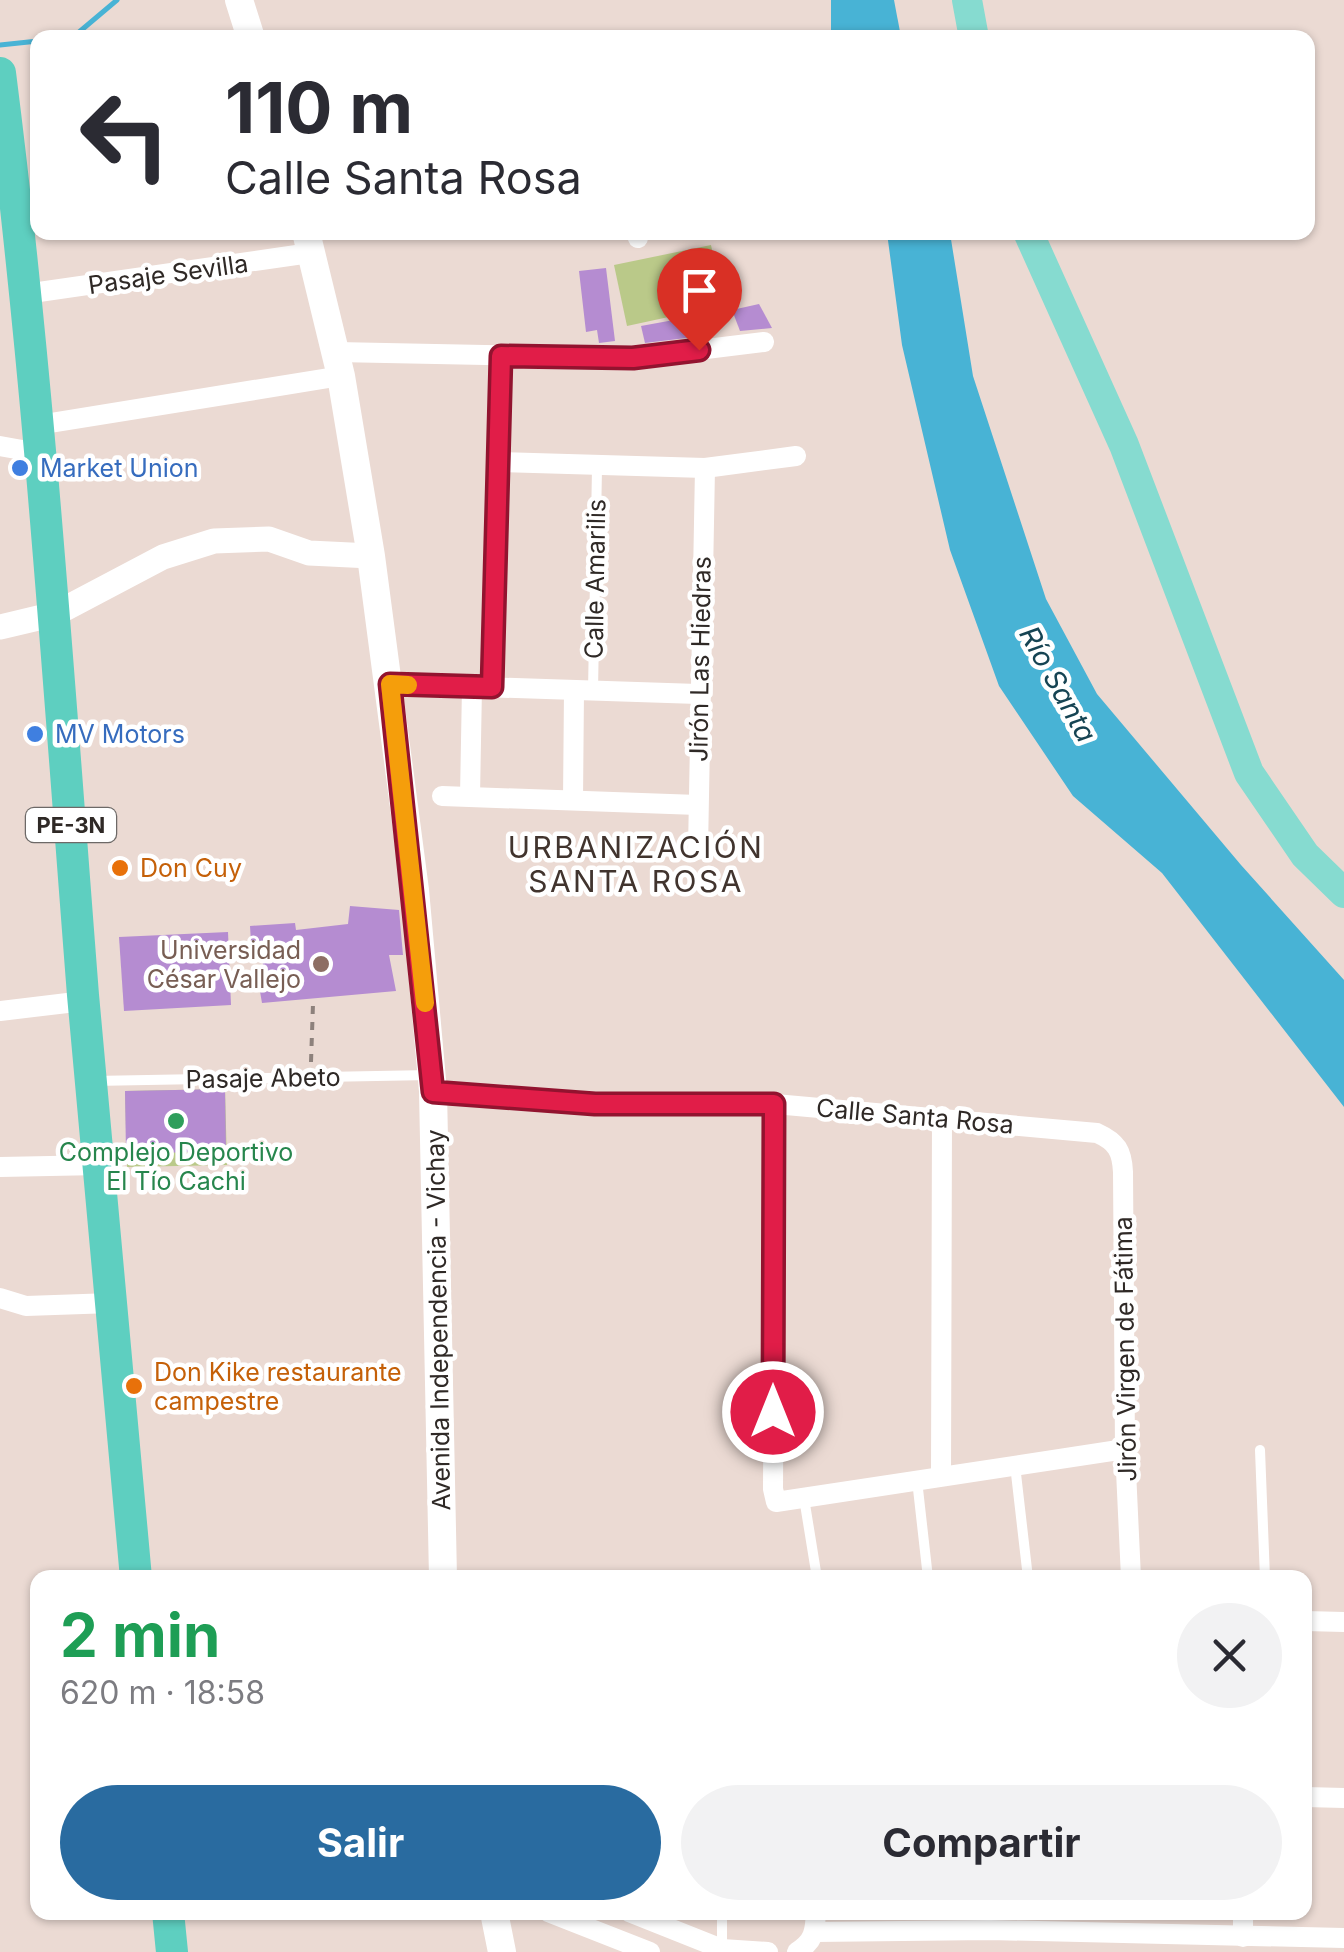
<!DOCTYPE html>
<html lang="es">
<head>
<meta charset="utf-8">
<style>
	body { margin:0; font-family:Inter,sans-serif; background:#f2f2f3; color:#2b2b33; height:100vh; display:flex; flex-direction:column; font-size:38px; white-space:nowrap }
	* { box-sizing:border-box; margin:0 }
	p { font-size:32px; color:#7c7c81 }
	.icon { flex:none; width:55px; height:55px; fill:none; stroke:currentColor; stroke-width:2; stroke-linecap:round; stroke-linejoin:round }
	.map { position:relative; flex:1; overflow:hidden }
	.details { position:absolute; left:30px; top:1570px; width:1282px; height:350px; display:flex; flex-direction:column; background:#fff; border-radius:20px; box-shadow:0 2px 8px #0004 }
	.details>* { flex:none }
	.banner { position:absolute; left:30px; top:30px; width:1285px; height:210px; border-radius:20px; box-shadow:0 2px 8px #0004; background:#fff; color:#2b2b33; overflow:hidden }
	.pin { position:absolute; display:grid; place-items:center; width:85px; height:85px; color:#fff; margin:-102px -42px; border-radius:50% 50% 50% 0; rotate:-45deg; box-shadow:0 0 10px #0007 }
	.pin .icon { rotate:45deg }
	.me { position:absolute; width:110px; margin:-55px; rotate:0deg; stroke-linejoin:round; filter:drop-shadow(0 0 8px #0008) }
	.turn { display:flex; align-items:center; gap:35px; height:210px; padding:0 30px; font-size:45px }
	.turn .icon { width:130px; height:130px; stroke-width:2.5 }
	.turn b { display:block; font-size:70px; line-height:85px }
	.round { display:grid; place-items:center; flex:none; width:105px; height:105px; border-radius:52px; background:#f2f2f3 }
	.head { display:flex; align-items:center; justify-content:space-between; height:170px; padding:0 30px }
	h1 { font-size:60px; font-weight:700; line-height:75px; color:#1e9e55 }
	.button { display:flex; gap:20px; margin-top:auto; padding:20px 30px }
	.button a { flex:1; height:115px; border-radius:60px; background:#296ba0; color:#fff; font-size:40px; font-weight:700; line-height:115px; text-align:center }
	.button a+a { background:#f2f2f3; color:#2b2b33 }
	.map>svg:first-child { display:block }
</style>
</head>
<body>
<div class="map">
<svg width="1344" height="1952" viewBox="0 0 1344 1952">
	<rect width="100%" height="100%" fill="#ebdad3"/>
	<!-- green -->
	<g fill="#bac989">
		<polygon points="711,245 724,305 627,326 614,265"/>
		<polygon points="225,1089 227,1165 127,1167 125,1091"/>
	</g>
	<!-- water -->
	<g fill="#48b3d5">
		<polygon points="831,0 894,0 901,37 831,37"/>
		<polygon points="887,233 950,233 973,376 1046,599 1097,694 1241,865 1344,980 1344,1107 1162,873 1073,796 999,686 950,550 902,345"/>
	</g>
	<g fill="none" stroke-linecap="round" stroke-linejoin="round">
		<!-- stream -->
		<g stroke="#48b3d5" stroke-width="5">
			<polyline points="72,38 117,0"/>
			<polyline points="0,45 38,41"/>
		</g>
	</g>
	<!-- building -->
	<g fill="#b58cd1">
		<polygon points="606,268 615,341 599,343 597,330 586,332 579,271"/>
		<polygon points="759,304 772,328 740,331 732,310"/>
		<polygon points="712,313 714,331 711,335 645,343 641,326"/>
		<polygon points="350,906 399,910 403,955 389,955 396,991 262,1003 258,980 264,979 261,941 251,942 250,926 295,923 296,930 348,924"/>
		<polygon points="228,932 231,1005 124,1011 119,937"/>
		<polygon points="225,1089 226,1151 126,1154 125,1091"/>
	</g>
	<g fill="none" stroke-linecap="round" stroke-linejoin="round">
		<!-- path -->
		<polyline stroke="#8d817c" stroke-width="4" stroke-dasharray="8 8" stroke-linecap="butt" points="311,1062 313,1004"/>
		<!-- service -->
		<g stroke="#fff" stroke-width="10">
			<polyline points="593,691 597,468"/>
			<polyline points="93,1081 431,1075"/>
			<polyline points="1260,1450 1265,1578"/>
			<polyline points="1015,1465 1028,1578"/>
			<polyline points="917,1480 928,1578"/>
			<polyline points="804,1498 817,1578"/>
			<polyline points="722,1948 722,1912"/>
		</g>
		<!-- minor -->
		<g stroke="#fff" stroke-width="20">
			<polyline points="636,232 638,238"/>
			<polyline points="25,294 310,253"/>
			<polyline points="336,352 633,358 764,342"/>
			<polyline points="38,425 341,376"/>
			<polyline points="0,446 39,453"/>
			<polyline points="498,462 705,468 796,456"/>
			<polyline points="390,684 698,694"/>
			<polyline points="491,687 501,356"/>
			<polyline points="442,796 698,805"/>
			<polyline points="470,796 472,687"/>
			<polyline points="573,800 574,691"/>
			<polyline points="698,850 705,468"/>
			<polyline points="0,1011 84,1001"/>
			<path d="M433,1091L595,1104H775L1097,1133C1117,1142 1122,1151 1123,1172L1125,1449L1131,1578"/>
			<polyline points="775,1104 773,1489 776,1502 1125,1449"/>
			<polyline points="0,1167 100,1165"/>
			<polyline points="0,1298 26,1306 112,1303"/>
			<polyline points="941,1476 942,1116"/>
			<polyline points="1305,1621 1344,1622"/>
			<polyline points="1305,1797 1344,1798"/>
			<polyline points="548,1912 650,1952"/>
			<polyline points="629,1912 722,1949 768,1952"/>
			<polyline points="815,1932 990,1930 1344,1938"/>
			<polyline points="1243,1937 1243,1912"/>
			<path d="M797,1952C814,1941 815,1932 816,1912"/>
		</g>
		<!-- tertiary -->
		<polyline stroke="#fff" stroke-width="25" points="0,627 55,614 163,557 214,541 269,539 309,553 371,556"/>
		<!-- secondary -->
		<g stroke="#fff" stroke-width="28">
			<polyline points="239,0 251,38"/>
			<polyline points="306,232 341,376 371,556 415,890 433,1091 443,1578"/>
			<polyline points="494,1912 502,1952"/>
		</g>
		<!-- primary -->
		<g stroke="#86dbd0" stroke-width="30">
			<polyline points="967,0 974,38"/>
			<polyline points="1028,232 1124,445 1249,773 1305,855 1344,893"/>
		</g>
		<!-- trunk -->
		<g stroke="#5ecfc0" stroke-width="32">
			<path d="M0,73C39,379 59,688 83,995C99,1189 119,1383 136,1578"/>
			<polyline points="168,1912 172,1952"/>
		</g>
	</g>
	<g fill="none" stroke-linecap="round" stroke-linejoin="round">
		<defs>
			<polyline id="route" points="699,350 633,358 501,356 492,687 390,684 433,1092 595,1104 774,1104 773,1412"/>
		</defs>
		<!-- route casing -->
		<use href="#route" stroke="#92132f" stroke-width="25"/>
		<!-- route -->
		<use href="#route" stroke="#e11d48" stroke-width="18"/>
		<!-- slow -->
		<polyline stroke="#f59e0b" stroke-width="18" points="408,685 390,684 425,1003"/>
	</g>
	<!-- markers -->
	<g fill="#3f7fe0" stroke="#fff" stroke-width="4">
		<circle cx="20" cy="468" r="10"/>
		<circle cx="35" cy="734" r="10"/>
	</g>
	<g fill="#e8710a" stroke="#fff" stroke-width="4">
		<circle cx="120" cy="868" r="10"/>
		<circle cx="134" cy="1386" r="10"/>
	</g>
	<circle fill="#8d6e63" stroke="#fff" stroke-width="4" cx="321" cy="964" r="10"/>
	<circle fill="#2e9e5b" stroke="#fff" stroke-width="4" cx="176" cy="1121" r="10"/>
	<g text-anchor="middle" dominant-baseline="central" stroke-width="9" stroke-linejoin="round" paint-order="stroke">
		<!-- shield labels -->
		<rect fill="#fff" stroke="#6d6967" stroke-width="2.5" x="26" y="808" width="90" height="34" rx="8"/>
		<g font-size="22" font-weight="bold" fill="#2f2926">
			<text x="71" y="825">PE-3N</text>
		</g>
		<!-- street labels -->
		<g font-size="25" fill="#2f2926" stroke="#fff">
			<text transform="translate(168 274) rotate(-8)">Pasaje Sevilla</text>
			<text transform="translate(595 579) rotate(-89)">Calle Amarilis</text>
			<text transform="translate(700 659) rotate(-89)">Jirón Las Hiedras</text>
			<text transform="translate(263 1078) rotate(-1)">Pasaje Abeto</text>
			<text transform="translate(915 1116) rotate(5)">Calle Santa Rosa</text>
			<text transform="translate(438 1320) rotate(-91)">Avenida Independencia - Vichay</text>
			<text transform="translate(1125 1349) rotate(-91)">Jirón Virgen de Fátima</text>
		</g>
		<!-- shop labels -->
		<g font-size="25" fill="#366cbe" stroke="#fff" text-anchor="start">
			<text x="40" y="468">Market Union</text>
			<text x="55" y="734">MV Motors</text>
		</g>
		<!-- food labels -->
		<g font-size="25" fill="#c56008" stroke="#fff" text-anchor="start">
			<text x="140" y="868">Don Cuy</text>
			<text x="154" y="1372">Don Kike restaurante<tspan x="154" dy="29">campestre</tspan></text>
		</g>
		<!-- education labels -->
		<g font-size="25" fill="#785e54" stroke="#fff" text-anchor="end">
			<text x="301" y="950">Universidad<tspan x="301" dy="29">César Vallejo</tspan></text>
		</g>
		<!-- leisure labels -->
		<g font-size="25" fill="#27864d" stroke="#fff">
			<text x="176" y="1152">Complejo Deportivo<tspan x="176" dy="29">El Tío Cachi</tspan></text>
		</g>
		<!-- water labels -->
		<g font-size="28" font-style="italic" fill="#164453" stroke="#fff">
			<text transform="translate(1058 684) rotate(61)">Río Santa</text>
		</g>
		<!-- quarter labels -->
		<g font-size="30" letter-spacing="2.5" fill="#41342e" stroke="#fff">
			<text x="636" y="847">URBANIZACIÓN<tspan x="636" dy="34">SANTA ROSA</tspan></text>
		</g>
	</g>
</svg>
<div class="pin" style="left:699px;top:350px;background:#d93025"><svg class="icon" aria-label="arrive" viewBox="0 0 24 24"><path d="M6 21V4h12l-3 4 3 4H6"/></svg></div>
<svg class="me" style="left:773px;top:1412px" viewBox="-20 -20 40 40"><circle r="17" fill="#e11d48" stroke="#fff" stroke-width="3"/><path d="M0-11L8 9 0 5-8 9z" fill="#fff"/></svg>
<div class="banner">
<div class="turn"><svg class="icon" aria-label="left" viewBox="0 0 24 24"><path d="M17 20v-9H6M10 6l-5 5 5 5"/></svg><div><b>110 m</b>Calle Santa Rosa</div></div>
</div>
<section class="details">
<div class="head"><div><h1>2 min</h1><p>620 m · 18:58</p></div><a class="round"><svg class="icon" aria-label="close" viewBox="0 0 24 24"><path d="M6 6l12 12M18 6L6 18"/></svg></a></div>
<div class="button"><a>Salir</a><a>Compartir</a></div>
</section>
</div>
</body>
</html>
